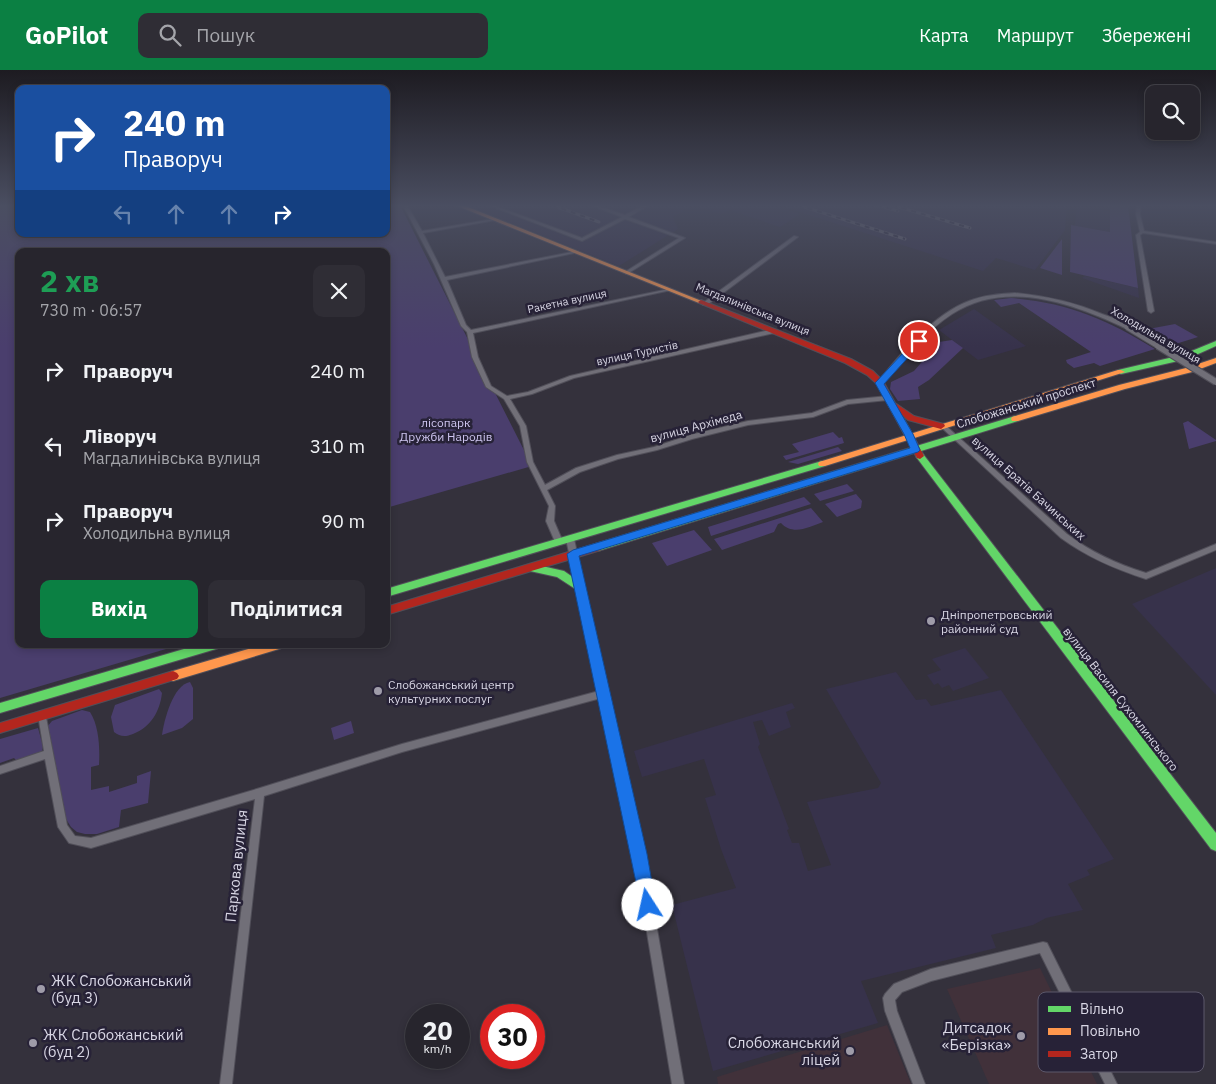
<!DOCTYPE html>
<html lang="uk">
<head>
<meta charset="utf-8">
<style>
	body { margin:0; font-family:"IBM Plex Sans",sans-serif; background:#2f2d35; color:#f1f3f6; height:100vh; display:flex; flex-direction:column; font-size:19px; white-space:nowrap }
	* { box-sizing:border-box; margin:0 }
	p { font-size:16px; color:#a4a5aa }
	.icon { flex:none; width:28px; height:28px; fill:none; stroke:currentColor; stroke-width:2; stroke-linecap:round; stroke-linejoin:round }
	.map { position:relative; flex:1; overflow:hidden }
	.drawer { position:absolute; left:15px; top:178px; width:375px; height:400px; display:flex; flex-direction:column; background:#27252d; border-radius:10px; box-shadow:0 2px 8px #0003,0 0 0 1px #434249 }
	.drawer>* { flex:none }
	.top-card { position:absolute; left:15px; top:15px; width:375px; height:152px; border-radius:10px; box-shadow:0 2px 8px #0003,0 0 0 1px #434249; background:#1a4fa0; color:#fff; overflow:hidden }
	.fabs { position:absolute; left:1145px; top:15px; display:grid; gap:10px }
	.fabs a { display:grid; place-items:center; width:55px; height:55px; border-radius:10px; background:#27252d; box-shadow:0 2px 8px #0003,0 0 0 1px #434249; font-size:25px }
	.speed { position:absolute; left:405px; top:934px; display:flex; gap:10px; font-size:25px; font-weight:700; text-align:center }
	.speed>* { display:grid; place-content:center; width:65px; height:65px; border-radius:50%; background:#27252d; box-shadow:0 2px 8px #0003,0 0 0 1px #434249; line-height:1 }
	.speed small { font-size:12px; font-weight:400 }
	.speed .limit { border:8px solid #d22; background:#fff; color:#111 }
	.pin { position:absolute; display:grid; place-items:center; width:42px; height:42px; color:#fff; margin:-21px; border:2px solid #fff; border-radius:50%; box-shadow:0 1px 5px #0007 }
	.me { position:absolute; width:55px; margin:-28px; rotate:350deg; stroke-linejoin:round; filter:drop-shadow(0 0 4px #0008) }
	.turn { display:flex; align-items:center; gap:18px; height:105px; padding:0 25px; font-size:22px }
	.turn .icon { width:65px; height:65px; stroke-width:2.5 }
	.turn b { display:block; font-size:35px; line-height:42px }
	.lanes { display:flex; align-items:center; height:48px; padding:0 25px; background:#0003; justify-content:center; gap:25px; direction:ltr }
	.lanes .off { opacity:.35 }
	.round { display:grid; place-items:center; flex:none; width:52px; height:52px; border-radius:10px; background:#2f2d35 }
	.headline { display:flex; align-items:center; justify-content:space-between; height:85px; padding:0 25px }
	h1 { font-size:30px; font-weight:800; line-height:38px; color:#1e9e55 }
	.primary-button { display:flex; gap:10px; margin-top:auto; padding:10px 25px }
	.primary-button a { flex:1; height:58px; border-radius:10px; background:#0b8043; color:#fff; font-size:20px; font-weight:800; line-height:58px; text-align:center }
	.primary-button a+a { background:#2f2d35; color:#f1f3f6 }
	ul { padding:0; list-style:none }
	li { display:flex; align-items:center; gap:15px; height:75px; padding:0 25px }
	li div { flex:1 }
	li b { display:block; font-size:19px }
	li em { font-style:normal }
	header { display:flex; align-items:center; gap:30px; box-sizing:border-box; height:70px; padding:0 25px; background:#0b8043; color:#fff }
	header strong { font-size:24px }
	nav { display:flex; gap:28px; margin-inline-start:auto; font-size:18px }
	.search { width:350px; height:45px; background:#2f2d35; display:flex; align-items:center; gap:12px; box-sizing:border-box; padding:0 18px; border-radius:10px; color:#a4a5aa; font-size:19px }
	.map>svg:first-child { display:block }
</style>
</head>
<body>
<header>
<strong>GoPilot</strong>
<div class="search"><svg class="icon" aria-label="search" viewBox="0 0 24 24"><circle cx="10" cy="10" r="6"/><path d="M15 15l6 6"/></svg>Пошук</div>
<nav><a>Карта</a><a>Маршрут</a><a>Збережені</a></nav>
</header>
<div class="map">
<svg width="1216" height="1014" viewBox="0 0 1216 1014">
	<rect width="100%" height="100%" fill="#34313c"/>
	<!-- built -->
	<g fill="#37324b">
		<polygon points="466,135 693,135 673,147 678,159 619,196"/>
		<polygon points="694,135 771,135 800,144 780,157 730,140 721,144"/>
		<polygon points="778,135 1067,135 1065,160 1035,200 996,188 983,201"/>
		<polygon points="1077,135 1110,142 1110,162 1075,156"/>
		<polygon points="1085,206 1138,218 1139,228 1082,208"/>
		<polygon points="974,239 1026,276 978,290 939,260"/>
		<polygon points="1216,498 1216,625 1132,534"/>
		<polygon points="965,578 989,608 953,621 949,615 942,618 938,613 934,615 927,605 941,600 932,589"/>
		<polygon points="896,602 916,630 926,629 931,636 1001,620 1114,789 1087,800 1090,805 1068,814 1083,840 1046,848 1033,855 991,865 996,878 861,911 878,953 713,1001 672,835 736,818 721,779 705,728 716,725 704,689 642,707 634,681 792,633 795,638 786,642 791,657 769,666 762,650 753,652 760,674 758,677 789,759 787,760 792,773 799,773 808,801 831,795 807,732 878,718 881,713 826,619"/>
	</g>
	<!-- education -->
	<g fill="#41313a">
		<polygon points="1040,898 1097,1014 989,1014 947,919"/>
		<polygon points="887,955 911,1014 718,1014 717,1007"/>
	</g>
	<!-- green -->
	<g fill="#4a3e6d">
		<polygon points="0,135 19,135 19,164 386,164 386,135 400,135 532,396 386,438 386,181 19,181 19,574 183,574 0,628"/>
		<polygon points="1101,135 1128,135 1138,218 1070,202 1071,155 1110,162 1110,137"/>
		<polygon points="1062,169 1062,205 1040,198"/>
		<path d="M1011,228C1069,233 1106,249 1155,279L1100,296L1094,293L1074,298L1067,293L1066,290L1091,282L1019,233L1001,237L994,230Z"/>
		<polygon points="1175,254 1198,267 1169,276 1143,260"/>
		<polygon points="952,270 963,278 929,310 918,317 920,329 898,331 890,319 891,312 914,301 939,272"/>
		<polygon points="1188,351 1216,370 1216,371 1189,379 1183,353"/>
		<polygon points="833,362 839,368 842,367 844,373 786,390 783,386 799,382 792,374"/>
		<polygon points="838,377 842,381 798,394 788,392"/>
		<polygon points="847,414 854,421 820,431 814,424"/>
		<polygon points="856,424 862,431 861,438 837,447 825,434"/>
		<polygon points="804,427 811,434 711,466 708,457"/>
		<path d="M811,438L823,452C809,457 793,466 781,453L778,454L774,462L722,480L714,469Z"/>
		<polygon points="694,460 712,480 667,496 652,473"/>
		<path d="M190,612L193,618V649L182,658L162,665C164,650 173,615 190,612Z"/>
		<path d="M159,619L162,623C160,641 151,657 133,664C126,667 120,667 114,662L111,647L115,635Z"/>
		<path d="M82,640L90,642C99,656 100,678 99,695L91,697V720L109,716V722L137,713V706L151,701L148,733L121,740L119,757L97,764H85L77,762L71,757L66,749L47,657L52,651Z"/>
		<polygon points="351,651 354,663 334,670 331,658"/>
		<polygon points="38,658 43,676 42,682 19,693 14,688 0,693 0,669"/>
	</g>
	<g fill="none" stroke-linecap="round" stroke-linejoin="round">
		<defs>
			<g id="street">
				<polygon points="403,135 407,135 422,161 494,149 496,150 423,163 445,207 577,181 579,182 447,210 466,255 471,260 669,219 671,220 473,263 478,287 491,316 507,326 528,322 570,306 774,259 777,261 774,263 574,308 532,324 510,329 526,356 533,392 545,415 576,398 617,385 654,377 690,365 748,351 812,343 847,330 888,326 891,328 888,330 848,334 813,347 748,355 692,369 657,380 618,389 580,402 547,420 555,436 554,451 563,472 562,474 556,474 546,451 549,436 527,392 520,356 504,329 486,317 472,287 467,262 461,256 434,194"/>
				<polygon points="488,135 493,135 582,168 622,147 590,135 596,135 625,145 644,135 649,135 629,147 685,168 627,204 625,203 625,202 679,168 625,149 582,171"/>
				<polygon points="1137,135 1141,135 1140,144 1144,161 1216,172 1216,174 1143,163 1140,165 1154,241 1151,243 1148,241 1136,165 1140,162 1136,144"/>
				<polygon points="794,166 798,167 707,235 703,235 703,233"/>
				<path d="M1015,223C1046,226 1073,232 1102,244C1111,247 1122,251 1130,257L1125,258C1072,233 1006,209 952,244C924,262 903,290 882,314L880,315L877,313C900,284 934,244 969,231C984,225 1000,224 1015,223Z"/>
				<path d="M943,354L945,355L1067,464C1091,482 1117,494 1146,503L1216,474V480L1146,509C1115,499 1087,487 1061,468L941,357L940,356Z"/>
				<polygon points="570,466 574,469 644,784 684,1014 672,1014 634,784 601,628 402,682 264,726 232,1014 220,1014 255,729 91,778 69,773 58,757 45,689 0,704 0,696 44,681 38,645 39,642 42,641 45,642 67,755 75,766 91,768 260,718 402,674 599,621 566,469"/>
				<polygon points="1043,872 1047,873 1117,1014 1105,1014 1040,883 931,911 902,922 895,930 897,941 925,1014 913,1014 885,941 883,928 885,924 894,914 931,899"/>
			</g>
			<g id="fast">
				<polygon points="1216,271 1216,276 1187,289 1121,304 1117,302 1118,300 1182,285"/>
				<polygon points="1015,346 1019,349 1018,351 598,481 593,477 598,473"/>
				<polygon points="920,383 923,384 1216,763 1216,781 1211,779 917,388 916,386"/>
				<polygon points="822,391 825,392 826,394 825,396 386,527 386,519"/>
				<polygon points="533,494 564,501 584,515 585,518 584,521 580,522 557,507 530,501 528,498"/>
				<polygon points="201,574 221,574 220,577 216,579 0,643 0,633"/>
			</g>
			<g id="slow">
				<polygon points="455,135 463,135 704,232 699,233"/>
				<polygon points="1216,288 1216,293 1192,302 1125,319 1018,351 1012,351 1011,349 1012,347 1119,315 1186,298"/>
				<polygon points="1118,300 1121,300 1125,302 825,396 819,396 818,394 819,392"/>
				<polygon points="265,574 284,574 283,577 279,579 173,611 169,609 167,606 169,603 173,601"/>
			</g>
			<g id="jam">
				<polygon points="701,230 851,289 873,301 883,311 895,333 914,346 944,354 945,356 941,359 908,350 902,345 924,386 920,389 917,388 877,314 867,305 845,293 699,233 698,232"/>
				<polygon points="598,473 601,474 603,477 601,480 386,545 386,537"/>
				<polygon points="173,601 177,603 179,606 177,609 0,663 0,653"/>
			</g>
		</defs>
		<!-- street casing -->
		<use href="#street" stroke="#514f59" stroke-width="2"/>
		<!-- fast casing -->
		<use href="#fast" stroke="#514f59" stroke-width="2"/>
		<!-- slow casing -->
		<use href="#slow" stroke="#514f59" stroke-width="2"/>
		<!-- jam casing -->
		<use href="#jam" stroke="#514f59" stroke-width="2"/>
		<!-- street -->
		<use href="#street" fill="#716f78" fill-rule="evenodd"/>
		<!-- fast -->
		<use href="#fast" fill="#63d668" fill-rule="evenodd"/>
		<!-- slow -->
		<use href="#slow" fill="#ff974d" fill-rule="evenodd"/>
		<!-- jam -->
		<use href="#jam" fill="#b3261e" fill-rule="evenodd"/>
		<defs>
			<g id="rail">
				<polyline points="552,135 599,152"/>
				<polyline points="798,135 905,169"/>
				<polyline points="877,135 898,141"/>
				<polyline points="892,135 970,158"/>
			</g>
		</defs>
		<!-- rail casing -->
		<use href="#rail" stroke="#706e78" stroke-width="3"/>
		<!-- rail -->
		<use href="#rail" stroke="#272237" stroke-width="2" stroke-dasharray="5" stroke-linecap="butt"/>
		<defs>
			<polyline id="street-bridge-far1" points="1127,257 1160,277"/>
			<polyline id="street-bridge" points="1158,276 1216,312"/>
		</defs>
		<!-- street-bridge-far1 casing -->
		<use href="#street-bridge-far1" stroke="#514f59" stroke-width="7" stroke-linecap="butt"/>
		<!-- street-bridge casing -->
		<use href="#street-bridge" stroke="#514f59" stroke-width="8" stroke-linecap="butt"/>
		<!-- street-bridge-far1 -->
		<use href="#street-bridge-far1" stroke="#716f78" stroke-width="5"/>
		<!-- street-bridge -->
		<use href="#street-bridge" stroke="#716f78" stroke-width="6"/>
	</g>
	<!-- sky -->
	<linearGradient id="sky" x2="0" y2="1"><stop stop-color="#1d1b21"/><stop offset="0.49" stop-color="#4a4e61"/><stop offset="1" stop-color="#4a4e61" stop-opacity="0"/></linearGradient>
	<rect width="1216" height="277" fill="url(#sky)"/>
	<!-- route -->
	<polygon fill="#1a73e8" stroke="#114b97" points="916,269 923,271 884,314 913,364 920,380 918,382 579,486 647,784 656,835 653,841 648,843 642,841 567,484 573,480 910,378 904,364 875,313"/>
	<!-- markers -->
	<g fill="#9f9ca9" stroke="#272237" stroke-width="2">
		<circle cx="931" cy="551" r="5"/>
		<circle cx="378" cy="621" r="5"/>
		<circle cx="41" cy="919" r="5"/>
		<circle cx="1021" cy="966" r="5"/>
		<circle cx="33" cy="973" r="5"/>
		<circle cx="850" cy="981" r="5"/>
	</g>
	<g text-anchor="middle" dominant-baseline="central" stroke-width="5" stroke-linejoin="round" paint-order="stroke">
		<!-- far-street labels -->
		<g font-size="11" fill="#d8d6e4" stroke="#272237">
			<text transform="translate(567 231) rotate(-12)">Ракетна вулиця</text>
			<text transform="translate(753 239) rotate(22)">Магдалинівська вулиця</text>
			<text transform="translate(1156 265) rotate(30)">Холодильна вулиця</text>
			<text transform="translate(637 283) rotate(-12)">вулиця Туристів</text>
		</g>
		<!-- street labels -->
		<g font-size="12" fill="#d8d6e4" stroke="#272237">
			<text transform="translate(1026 333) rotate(-17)">Слобожанський проспект</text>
			<text transform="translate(696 356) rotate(-15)">вулиця Архімеда</text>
			<text transform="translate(1029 418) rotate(42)">вулиця Братів Бачинських</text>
			<text transform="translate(1121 629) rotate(52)">вулиця Василя Сухомлинського</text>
		</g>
		<!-- park labels -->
		<g font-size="12" fill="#cec5ef" stroke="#272237">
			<text x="446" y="352">лісопарк<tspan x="446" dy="14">Дружби Народів</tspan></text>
		</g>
		<!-- poi labels -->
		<g font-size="12" fill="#d8d6e4" stroke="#272237" text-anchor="start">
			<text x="941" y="544">Дніпропетровський<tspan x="941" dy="14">районний суд</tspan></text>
			<text x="388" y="614">Слобожанський центр<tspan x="388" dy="14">культурних послуг</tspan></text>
		</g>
		<!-- near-street labels -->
		<g font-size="15" fill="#d8d6e4" stroke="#272237">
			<text transform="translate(236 796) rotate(-84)">Паркова вулиця</text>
		</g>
		<!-- near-poi labels -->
		<g font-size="15" fill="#d8d6e4" stroke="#272237" text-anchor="start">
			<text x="51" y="910">ЖК Слобожанський<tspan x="51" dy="17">(буд 3)</tspan></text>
			<text x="1011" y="957" text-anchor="end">Дитсадок<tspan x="1011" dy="17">«Берізка»</tspan></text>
			<text x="43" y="964">ЖК Слобожанський<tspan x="43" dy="17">(буд 2)</tspan></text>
			<text x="840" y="972" text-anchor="end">Слобожанський<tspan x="840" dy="17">ліцей</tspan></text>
		</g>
	</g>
	<!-- legend -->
	<rect x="1038" y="922" width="166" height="80" rx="8" fill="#272237" stroke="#5c586b" stroke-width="1"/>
	<rect x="1048" y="936" width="23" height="6" fill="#63d668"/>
	<rect x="1048" y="958" width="23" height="7" fill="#ff974d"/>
	<rect x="1048" y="981" width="23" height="6" fill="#b3261e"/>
	<g font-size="14" fill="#d8d6e4">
		<text x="1080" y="944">Вільно</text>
		<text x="1080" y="966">Повільно</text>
		<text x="1080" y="989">Затор</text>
	</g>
</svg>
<div class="fabs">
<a><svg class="icon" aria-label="search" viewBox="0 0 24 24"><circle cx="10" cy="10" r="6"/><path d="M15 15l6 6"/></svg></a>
</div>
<div class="speed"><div>20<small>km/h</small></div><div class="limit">30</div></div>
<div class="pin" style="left:919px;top:271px;background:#d93025"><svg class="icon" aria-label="arrive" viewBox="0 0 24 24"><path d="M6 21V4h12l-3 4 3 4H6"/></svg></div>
<svg class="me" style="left:648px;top:835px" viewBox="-20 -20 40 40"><circle r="19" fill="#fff"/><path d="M0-13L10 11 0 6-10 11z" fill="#1a73e8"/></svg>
<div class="top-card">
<div class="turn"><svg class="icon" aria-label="right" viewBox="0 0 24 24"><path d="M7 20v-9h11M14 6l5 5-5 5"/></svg><div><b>240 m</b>Праворуч</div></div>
<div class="lanes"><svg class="icon off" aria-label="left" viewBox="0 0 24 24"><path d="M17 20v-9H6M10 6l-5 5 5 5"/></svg><svg class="icon off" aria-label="ahead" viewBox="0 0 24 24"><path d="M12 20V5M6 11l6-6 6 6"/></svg><svg class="icon off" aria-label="ahead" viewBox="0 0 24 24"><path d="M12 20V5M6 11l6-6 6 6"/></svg><svg class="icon" aria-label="right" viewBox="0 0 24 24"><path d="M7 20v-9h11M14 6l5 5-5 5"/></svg></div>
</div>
<section class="drawer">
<div class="headline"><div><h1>2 хв</h1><p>730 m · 06:57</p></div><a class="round"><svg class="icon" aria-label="close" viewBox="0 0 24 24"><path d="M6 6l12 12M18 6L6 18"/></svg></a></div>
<ul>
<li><svg class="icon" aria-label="right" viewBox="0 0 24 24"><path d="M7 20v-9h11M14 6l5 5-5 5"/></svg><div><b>Праворуч</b></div><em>240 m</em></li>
<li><svg class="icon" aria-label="left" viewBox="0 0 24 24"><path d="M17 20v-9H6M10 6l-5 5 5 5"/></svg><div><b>Ліворуч</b><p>Магдалинівська вулиця</p></div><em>310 m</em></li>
<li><svg class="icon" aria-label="right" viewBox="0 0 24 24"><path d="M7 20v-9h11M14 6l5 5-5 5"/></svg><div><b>Праворуч</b><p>Холодильна вулиця</p></div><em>90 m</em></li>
</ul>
<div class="primary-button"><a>Вихід</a><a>Поділитися</a></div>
</section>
</div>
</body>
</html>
